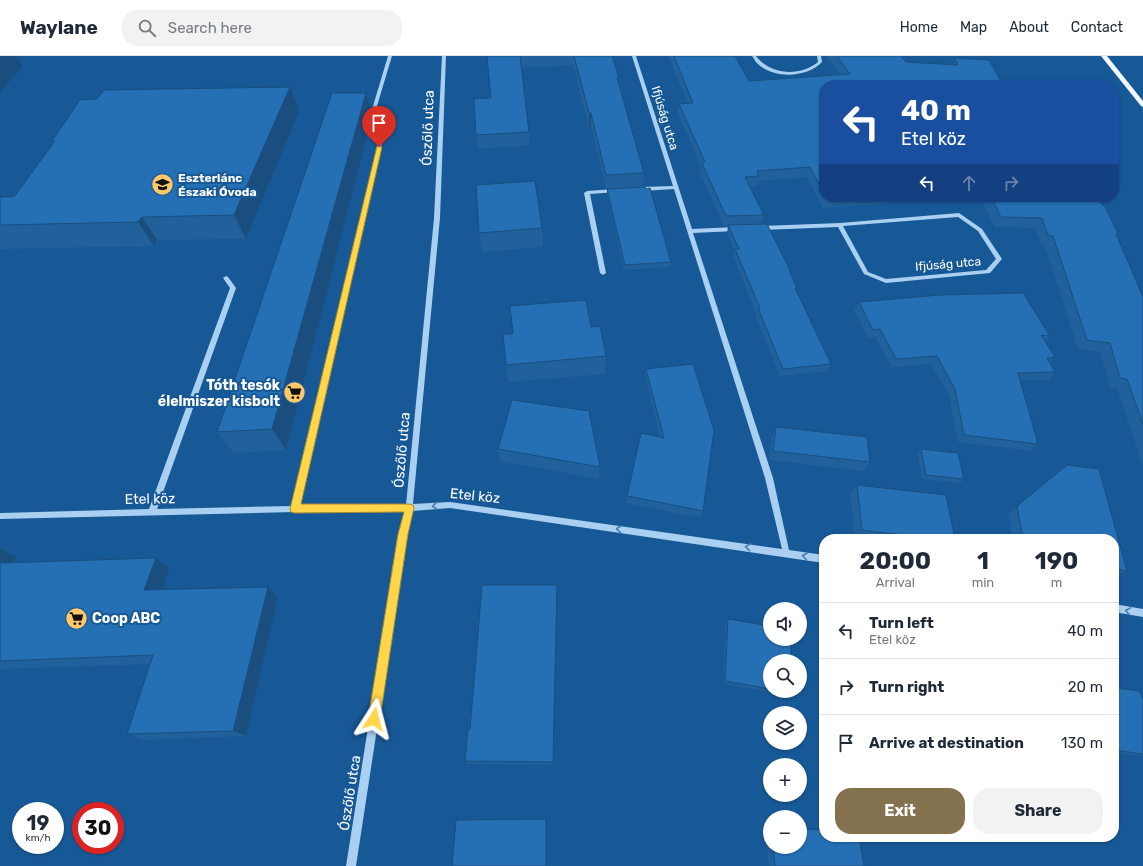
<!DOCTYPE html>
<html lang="en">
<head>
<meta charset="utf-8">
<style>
	body { margin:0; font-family:Rubik,sans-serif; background:#f2f2f3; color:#1f2937; height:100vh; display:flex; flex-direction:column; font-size:15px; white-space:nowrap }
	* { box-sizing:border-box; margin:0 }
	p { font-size:13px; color:#747a83 }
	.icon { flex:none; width:22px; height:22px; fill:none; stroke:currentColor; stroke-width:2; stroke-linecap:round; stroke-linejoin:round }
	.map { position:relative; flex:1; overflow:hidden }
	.panel { position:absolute; left:819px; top:478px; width:300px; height:308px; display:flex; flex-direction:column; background:#fff; border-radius:16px; box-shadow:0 1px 3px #0004 }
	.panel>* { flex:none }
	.top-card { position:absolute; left:819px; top:24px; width:300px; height:122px; border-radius:16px; box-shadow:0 1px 3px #0004; background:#1a4fa0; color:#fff; overflow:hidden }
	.controls { position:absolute; left:763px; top:546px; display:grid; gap:8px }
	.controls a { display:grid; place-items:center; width:44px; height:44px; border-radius:50%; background:#fff; box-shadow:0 1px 3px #0004; font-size:20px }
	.speed { position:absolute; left:12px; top:746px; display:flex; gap:8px; font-size:20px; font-weight:700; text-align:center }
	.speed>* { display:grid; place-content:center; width:52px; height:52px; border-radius:50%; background:#fff; box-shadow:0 1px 3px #0004; line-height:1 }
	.speed small { font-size:10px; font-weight:400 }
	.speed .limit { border:6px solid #d22; background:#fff; color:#111 }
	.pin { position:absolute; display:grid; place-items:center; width:34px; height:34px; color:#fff; margin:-41px -17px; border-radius:50% 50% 50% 0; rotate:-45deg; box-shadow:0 0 4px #0007 }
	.pin .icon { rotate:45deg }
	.me { position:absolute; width:44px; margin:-22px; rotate:9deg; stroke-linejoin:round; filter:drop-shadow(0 0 3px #0008) }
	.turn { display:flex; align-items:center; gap:14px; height:84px; padding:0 16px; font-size:18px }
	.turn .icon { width:52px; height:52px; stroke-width:2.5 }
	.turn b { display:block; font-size:28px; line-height:34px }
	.lanes { display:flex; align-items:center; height:38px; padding:0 16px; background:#0003; justify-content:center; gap:20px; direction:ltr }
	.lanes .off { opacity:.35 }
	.eta { display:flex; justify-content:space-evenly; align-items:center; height:68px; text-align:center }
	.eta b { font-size:24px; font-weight:700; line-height:28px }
	.button { display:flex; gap:8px; margin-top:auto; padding:8px 16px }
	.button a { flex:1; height:46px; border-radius:16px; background:#84714e; color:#fff; font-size:16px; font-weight:700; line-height:46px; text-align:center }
	.button a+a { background:#f2f2f3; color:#1f2937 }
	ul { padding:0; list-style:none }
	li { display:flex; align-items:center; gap:12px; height:56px; padding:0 16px; border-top:1px solid #e0e1e3 }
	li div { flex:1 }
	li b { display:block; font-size:15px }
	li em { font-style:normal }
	header { display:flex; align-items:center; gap:24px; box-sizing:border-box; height:56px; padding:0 20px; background:#fff; border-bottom:1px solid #e0e1e3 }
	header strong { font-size:19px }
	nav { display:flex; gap:22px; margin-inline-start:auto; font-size:14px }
	.search { width:280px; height:36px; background:#f2f2f3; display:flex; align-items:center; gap:10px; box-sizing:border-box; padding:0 14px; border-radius:16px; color:#747a83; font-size:15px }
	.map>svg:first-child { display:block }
</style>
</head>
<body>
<header>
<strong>Waylane</strong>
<div class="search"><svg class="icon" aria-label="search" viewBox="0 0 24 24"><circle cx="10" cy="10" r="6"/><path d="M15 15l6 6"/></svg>Search here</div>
<nav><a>Home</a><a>Map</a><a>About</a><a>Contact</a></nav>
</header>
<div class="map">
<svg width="1143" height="810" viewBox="0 0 1143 810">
	<rect width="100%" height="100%" fill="#175896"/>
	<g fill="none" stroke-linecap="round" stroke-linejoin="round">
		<!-- minor -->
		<g fill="#a9cff1" fill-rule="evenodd">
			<polygon points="388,0 392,0 377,50 388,61 299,450 406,449 434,162 442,0 446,0 440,162 413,448 450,446 782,493 765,422 674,133 642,135 639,133 642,131 673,130 632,0 636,0 692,173 736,171 739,173 736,175 693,177 773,422 789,494 824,499 824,507 450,452 412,455 407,477 356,810 346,810 399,477 405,455 295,456 0,463 0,457 149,453 230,232 223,222 226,220 228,221 236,232 157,453 292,450 384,61 373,50"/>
			<path d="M752,0H756C770,19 800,21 818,6L817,0H821L822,6C807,22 774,23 758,8C755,6 754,2 752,0Z"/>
			<polygon points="615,133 618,135 617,136 590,138 606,217 603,219 600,217 584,137 587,135"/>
			<path d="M959,157L982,173L1002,203L990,217L886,227L864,218L838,171L760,174L757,172L760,170L840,167ZM958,161L978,175L996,203L986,214L886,223L868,216L843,170Z"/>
			<polygon points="1114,548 1143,553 1143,561 1114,556"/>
		</g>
		<!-- major -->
		<polygon fill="#f3f8ff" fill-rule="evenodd" points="1101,0 1107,0 1143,45 1143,51 1141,50"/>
	</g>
	<!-- wall -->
	<g fill="#20609b">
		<polygon points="487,0 612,0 619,22 619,29 644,117 643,131 606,133 591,70 589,71 573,9 521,12 529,76 530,89 478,93 476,79 491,42"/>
		<polygon points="668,0 735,0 749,25 840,18 826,0 901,0 906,6 952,9 955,2 1003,29 824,29 824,141 1098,141 1102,149 1118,178 1117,179 1143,241 1143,410 1117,332 1110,331 1100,296 1078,293 1045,190 1041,189 1035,172 995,171 980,141 823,152 807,121 758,125 757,130 750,131 764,159 761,168 790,214 790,216 797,232 796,234 831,308 827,315 780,320 755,260 756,257 733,201 734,195 727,177 728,170 724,170 700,117 701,111 678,58 679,48 688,48"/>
		<polygon points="366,37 372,61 286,394 234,397 217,376"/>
		<polygon points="299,55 246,183 157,184 154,190 0,193 0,141 14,141 54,87 52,85"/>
		<polygon points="607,133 671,206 670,211 624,214 607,138"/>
		<polygon points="542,172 543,191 482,196 479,177"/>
		<polygon points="859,246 1050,280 1045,286 1055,301 1050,307 1055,316 1048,324 1020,324 1038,388 1030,395 958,386 949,340 931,308 891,311 875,281 868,282 854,254"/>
		<polygon points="591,271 606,300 605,318 508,326 506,309"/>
		<polygon points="646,313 703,455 701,462 626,447 627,440 660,381 645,321"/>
		<polygon points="776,371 870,406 864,415 769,404 772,380"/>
		<polygon points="498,393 600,411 599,423 500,405"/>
		<polygon points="921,393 964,423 960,427 922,423 917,397"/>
		<polygon points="1067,409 1099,413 1127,515 1115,521 1114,521 1114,483 1012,483 1008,457"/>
		<polygon points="857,429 955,483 865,483 855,482 850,437"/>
		<polygon points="0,492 16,501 14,506 156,502 169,513 162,534 278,541 246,680 144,684 127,678 151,608 0,613"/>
		<polygon points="557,536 553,709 468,708 465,705 470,673"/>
		<polygon points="728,563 770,605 770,635 792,635 792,637 789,639 723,628 726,566"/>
		<polygon points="1114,632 1143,642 1143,700 1114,697"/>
		<polygon points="770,772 770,791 800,791 864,810 769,810 765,773"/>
	</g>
	<!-- shaded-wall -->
	<g fill="#1a4e7e">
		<polygon points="0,0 16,0 23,10 0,36"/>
		<polygon points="290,31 299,55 246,183 234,159"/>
		<polygon points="366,37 372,61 286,394 272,373"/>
		<polygon points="589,57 591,57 591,70 589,71"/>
		<polygon points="142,161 157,184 154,190 138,166"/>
		<polygon points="0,492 16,501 9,517 0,512"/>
		<polygon points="156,502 169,513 159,544 144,534"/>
		<polygon points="557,529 557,536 553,709 553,706"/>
		<polygon points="268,531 278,541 246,680 233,675"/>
		<polygon points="546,763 547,765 547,810 546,810"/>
	</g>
	<!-- building -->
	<g fill="#2570b4" stroke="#1a4e7e">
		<polygon points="487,0 520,0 529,76 476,79 474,43 491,42"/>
		<polygon points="574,0 612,0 619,22 617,22 644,117 606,119 591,57 589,57"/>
		<polygon points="674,0 735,0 749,25 850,18 837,0 901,0 906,6 958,9 955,2 989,4 1003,29 824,29 824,137 810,111 757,115 759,120 745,121 764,159 726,160 702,107 705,106 679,48 693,47"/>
		<polygon points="290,31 234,159 142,161 138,166 0,169 0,141 14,141 55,85 52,85 80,44 97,43 104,34"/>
		<polygon points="332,37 366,37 272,373 217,376"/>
		<polygon points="535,125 542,172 479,177 476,129"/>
		<polygon points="645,131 646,133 650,132 671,206 625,209 607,133"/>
		<polygon points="826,141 846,141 827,142"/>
		<polygon points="991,141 1098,141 1102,149 1105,150 1118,178 1116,178 1143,241 1143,368 1127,323 1120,322 1110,287 1087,284 1053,180 1048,179 1042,162 1001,161"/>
		<polygon points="767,168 790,214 789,214 797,232 795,232 831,308 783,313 758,252 760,252 735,193 739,193 728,169"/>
		<polygon points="1023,237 1050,280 1041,279 1055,301 1047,302 1055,316 1018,317 1038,388 964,379 955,333 937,300 896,303 880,273 873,274 859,246 940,239"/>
		<polygon points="586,244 591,271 600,270 606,300 506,309 503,278 513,278 510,250"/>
		<polygon points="693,308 714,374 703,455 627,440 641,377 664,382 646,313"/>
		<polygon points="512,344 589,355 600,411 498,393"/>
		<polygon points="776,371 867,381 870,406 773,395"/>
		<polygon points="921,393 958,397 964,423 926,419"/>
		<polygon points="1067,409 1099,413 1127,515 1114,512 1114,483 1023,483 1017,450"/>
		<polygon points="857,429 946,439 955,483 934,483 862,474"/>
		<polygon points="156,502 144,534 268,531 233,675 127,678 153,599 0,605 0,507"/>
		<polygon points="482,529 557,529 553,706 465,705 468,673 470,673"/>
		<polygon points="728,563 770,570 770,583 791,583 791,605 770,605 770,633 725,625"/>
		<polygon points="1114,632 1140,635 1142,642 1143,642 1143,698 1114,694"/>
		<polygon points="782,635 792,635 792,637"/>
		<polygon points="546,763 546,810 452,810 456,764"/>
		<polygon points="800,773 824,774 824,781 859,781 864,810 775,810 773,791 800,791"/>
	</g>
	<!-- one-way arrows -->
	<defs><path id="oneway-chevron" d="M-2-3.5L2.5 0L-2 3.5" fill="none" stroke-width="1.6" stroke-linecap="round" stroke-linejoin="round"/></defs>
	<g stroke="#437cb1">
		<use href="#oneway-chevron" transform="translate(435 450) rotate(175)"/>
		<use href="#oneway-chevron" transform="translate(619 473) rotate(-172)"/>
		<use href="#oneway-chevron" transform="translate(748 491) rotate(-172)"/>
		<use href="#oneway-chevron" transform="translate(805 500) rotate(-170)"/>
		<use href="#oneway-chevron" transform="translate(1128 555) rotate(-170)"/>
	</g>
	<!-- route -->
	<polygon fill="#ffd54a" stroke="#a68a30" points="377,90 382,91 301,448 409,448 413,449 414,452 408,478 380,663 378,667 374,669 370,667 368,663 398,478 404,456 295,457 291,456 290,453"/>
	<!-- icons -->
	<defs>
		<symbol id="school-disc" viewBox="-11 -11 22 22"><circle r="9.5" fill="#ffc869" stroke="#175896"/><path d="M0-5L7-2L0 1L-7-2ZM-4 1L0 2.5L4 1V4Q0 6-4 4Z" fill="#111"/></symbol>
		<symbol id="supermarket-disc" viewBox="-11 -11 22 22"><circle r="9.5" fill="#ffc869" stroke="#175896"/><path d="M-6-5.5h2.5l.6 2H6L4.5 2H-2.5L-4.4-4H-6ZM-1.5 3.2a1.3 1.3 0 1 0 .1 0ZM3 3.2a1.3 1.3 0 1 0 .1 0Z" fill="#111"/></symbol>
	</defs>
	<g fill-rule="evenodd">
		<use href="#school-disc" x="150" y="116" width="25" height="25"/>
		<use href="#supermarket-disc" x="282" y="324" width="25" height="25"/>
		<use href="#supermarket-disc" x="64" y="550" width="25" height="25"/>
	</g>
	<g text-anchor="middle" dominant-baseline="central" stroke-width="4" stroke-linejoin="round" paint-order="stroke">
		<!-- far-street labels -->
		<g font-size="12" fill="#fff" stroke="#175896">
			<text transform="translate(665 62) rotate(73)">Ifjúság utca</text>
			<text transform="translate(948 208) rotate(-5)">Ifjúság utca</text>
		</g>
		<!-- far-poi labels -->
		<g font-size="12" font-weight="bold" fill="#fff" stroke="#175896" text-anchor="start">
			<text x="178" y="122">Eszterlánc<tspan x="178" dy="14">Északi Óvoda</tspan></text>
		</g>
		<!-- street labels -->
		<g font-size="14" fill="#fff" stroke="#175896">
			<text transform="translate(428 72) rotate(-88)">Ószőlő utca</text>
			<text transform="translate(402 394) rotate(-85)">Ószőlő utca</text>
			<text transform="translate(475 440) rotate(6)">Etel köz</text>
			<text transform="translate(150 443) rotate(-1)">Etel köz</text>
			<text transform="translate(350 737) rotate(-81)">Ószőlő utca</text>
		</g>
		<!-- poi labels -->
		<g font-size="14" font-weight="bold" fill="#fff" stroke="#175896" text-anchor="end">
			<text x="280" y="329">Tóth tesók<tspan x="280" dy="16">élelmiszer kisbolt</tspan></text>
			<text x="92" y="562" text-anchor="start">Coop ABC</text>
		</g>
	</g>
</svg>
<div class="controls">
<a><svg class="icon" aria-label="sound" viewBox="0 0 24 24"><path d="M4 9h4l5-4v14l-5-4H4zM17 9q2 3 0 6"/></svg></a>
<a><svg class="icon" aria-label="search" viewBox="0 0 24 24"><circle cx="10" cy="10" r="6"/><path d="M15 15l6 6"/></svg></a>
<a><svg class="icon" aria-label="layers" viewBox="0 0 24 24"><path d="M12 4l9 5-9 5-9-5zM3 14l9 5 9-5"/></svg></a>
<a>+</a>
<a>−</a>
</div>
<div class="speed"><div>19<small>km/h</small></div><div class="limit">30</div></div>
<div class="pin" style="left:379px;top:91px;background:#d93025"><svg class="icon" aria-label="arrive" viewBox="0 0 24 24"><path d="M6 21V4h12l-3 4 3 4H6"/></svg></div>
<svg class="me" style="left:374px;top:663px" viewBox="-20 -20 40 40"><path d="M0-17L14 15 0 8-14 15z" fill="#ffd54a" stroke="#fff" stroke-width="4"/></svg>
<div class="top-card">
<div class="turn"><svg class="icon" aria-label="left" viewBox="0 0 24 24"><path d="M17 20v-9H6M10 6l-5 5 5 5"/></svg><div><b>40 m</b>Etel köz</div></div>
<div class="lanes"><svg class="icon" aria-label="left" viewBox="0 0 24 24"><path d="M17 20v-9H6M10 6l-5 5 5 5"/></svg><svg class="icon off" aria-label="ahead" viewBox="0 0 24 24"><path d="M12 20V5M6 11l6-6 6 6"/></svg><svg class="icon off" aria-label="right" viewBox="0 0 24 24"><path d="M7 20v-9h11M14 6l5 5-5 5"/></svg></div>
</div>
<section class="panel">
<div class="eta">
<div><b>20:00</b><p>Arrival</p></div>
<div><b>1</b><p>min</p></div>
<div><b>190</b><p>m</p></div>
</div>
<ul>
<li><svg class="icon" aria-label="left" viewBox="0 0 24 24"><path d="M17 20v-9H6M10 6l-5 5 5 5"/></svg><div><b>Turn left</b><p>Etel köz</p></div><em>40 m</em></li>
<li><svg class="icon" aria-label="right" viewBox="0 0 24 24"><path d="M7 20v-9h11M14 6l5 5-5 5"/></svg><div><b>Turn right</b></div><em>20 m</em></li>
<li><svg class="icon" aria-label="arrive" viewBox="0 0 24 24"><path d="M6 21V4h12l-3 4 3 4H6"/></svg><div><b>Arrive at destination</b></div><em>130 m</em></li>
</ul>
<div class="button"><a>Exit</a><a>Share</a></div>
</section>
</div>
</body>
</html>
